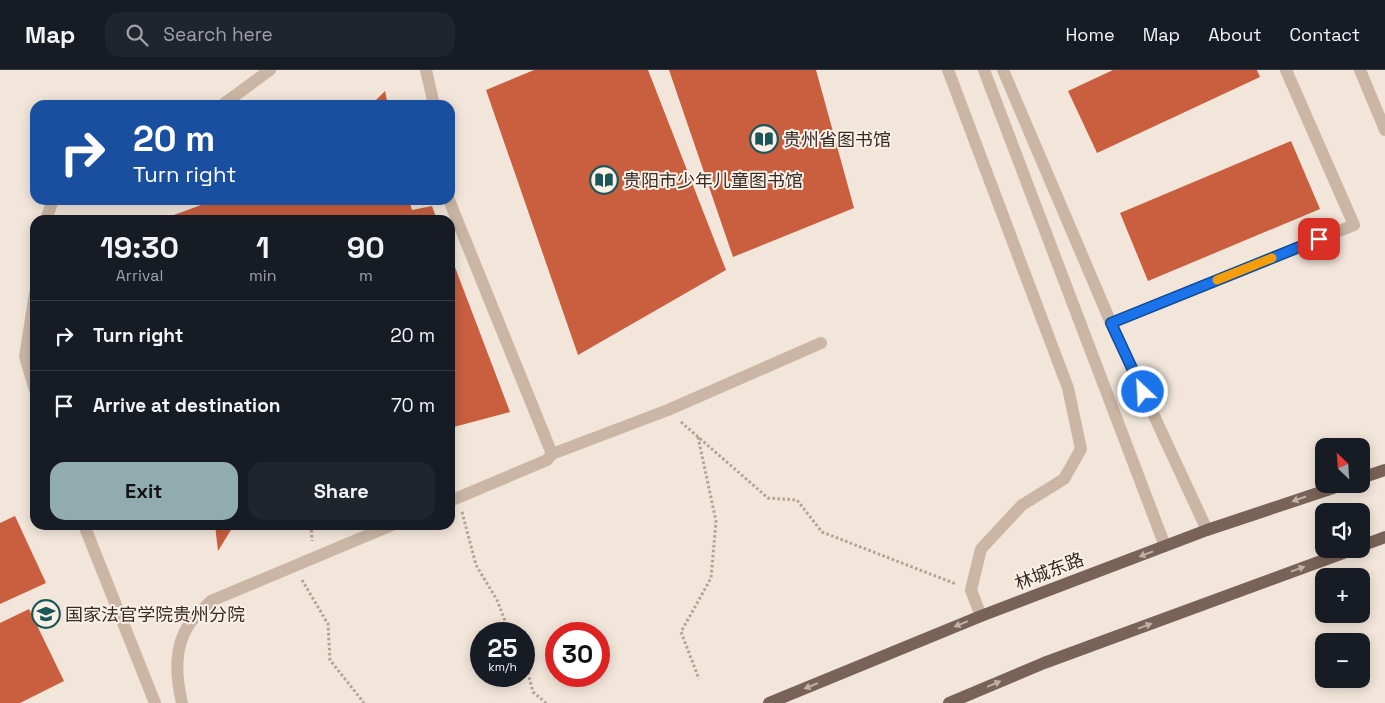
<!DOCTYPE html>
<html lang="en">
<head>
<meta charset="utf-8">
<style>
	body { margin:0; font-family:"Space Grotesk","Noto Sans SC",sans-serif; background:#20242c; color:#f1f3f6; height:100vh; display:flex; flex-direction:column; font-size:19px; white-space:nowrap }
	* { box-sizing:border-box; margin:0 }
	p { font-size:16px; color:#9ea1a6 }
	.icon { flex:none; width:28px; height:28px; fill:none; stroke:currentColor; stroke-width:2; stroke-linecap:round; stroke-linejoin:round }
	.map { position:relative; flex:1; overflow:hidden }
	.drawer { position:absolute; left:30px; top:145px; width:425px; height:315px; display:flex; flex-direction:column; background:#171b24; border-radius:15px; box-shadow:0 2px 12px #0003 }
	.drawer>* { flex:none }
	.guide { position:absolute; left:30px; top:30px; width:425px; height:105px; border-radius:15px; box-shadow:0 2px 12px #0003; background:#1a4fa0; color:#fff; overflow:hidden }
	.needle { width:32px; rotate:335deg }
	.fabs { position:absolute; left:1315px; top:368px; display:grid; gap:10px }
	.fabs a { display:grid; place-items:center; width:55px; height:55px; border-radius:10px; background:#171b24; box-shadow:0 2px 12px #0003; font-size:25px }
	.speed { position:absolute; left:470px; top:552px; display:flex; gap:10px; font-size:25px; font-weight:700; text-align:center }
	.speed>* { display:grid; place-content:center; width:65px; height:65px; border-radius:50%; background:#171b24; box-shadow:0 2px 12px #0003; line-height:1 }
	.speed small { font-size:12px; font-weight:400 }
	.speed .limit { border:8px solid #d22; background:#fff; color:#111 }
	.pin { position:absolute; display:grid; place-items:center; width:42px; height:42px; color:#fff; margin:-21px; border-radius:10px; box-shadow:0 2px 8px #0006 }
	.me { position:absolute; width:55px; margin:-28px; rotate:335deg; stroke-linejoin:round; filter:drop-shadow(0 0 4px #0008) }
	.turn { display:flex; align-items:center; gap:18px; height:105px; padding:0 20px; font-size:22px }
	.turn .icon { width:65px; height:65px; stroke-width:2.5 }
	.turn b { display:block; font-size:35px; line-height:42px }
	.eta { display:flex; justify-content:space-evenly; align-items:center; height:85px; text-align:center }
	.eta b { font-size:30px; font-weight:700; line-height:35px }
	.button { display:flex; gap:10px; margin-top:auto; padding:10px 20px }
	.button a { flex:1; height:58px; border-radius:15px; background:#91acaf; color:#111; font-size:20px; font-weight:700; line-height:58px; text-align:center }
	.button a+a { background:#20242c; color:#f1f3f6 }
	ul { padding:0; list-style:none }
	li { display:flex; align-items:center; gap:15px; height:70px; padding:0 20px; border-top:1px solid #363941 }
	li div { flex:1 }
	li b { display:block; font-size:19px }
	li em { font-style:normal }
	header { display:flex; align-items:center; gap:30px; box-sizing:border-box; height:70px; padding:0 25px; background:#171b24; border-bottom:1px solid #363941 }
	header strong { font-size:24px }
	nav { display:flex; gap:28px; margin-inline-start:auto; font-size:18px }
	.search { width:350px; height:45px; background:#20242c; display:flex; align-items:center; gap:12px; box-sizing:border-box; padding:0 18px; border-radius:15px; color:#9ea1a6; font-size:19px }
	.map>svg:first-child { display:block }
</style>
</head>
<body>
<header>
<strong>Map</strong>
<div class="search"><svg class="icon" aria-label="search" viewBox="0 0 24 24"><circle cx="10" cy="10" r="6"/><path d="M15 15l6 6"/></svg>Search here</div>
<nav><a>Home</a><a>Map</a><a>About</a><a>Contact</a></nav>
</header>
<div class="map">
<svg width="1385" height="633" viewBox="0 0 1385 633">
	<rect width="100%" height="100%" fill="#f2e6da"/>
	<!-- building -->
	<g fill="#ca5f40">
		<polygon points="534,0 648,0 726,200 578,285 486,20"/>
		<polygon points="669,0 816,0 854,138 733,187"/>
		<polygon points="1113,0 1257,0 1260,7 1097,83 1068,21"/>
		<polygon points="385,21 388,35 371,35"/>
		<polygon points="1291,71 1320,139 1148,211 1120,143"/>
		<polygon points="215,130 409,130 412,140 432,136 437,150 160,150"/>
		<polygon points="450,184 510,342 450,358"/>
		<polygon points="15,446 46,513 0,534 0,453"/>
		<polygon points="215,455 234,455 218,481"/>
		<polygon points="29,539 64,611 20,633 0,633 0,553"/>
	</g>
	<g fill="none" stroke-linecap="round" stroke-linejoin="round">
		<!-- path -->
		<g stroke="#b6a090" stroke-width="3" stroke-dasharray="2.5 2.5" stroke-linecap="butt">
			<polyline points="681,352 768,428 797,430 822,462 956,514"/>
			<polyline points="698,367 716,451 711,508 681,562 699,609"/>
			<polyline points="462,442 476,495 497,530 510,564"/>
			<polyline points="311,455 312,471"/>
			<polyline points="302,510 328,554 330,590 364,633"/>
			<polyline points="524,588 533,622 546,633"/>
		</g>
		<!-- minor -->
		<g stroke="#cbb6a5" stroke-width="12">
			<polyline points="426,0 434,35"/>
			<polyline points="948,0 1068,318 1081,379 1064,409 1022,435 981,479 971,520 981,546"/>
			<polyline points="984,0 1165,476"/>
			<polyline points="1003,0 1111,253 1207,460"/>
			<polyline points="1360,0 1385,60"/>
			<polyline points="222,35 270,0"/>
			<polyline points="449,130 552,384"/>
			<polyline points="46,150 53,130"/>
			<polyline points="35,223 25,287 35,320"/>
			<polyline points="1111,253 1354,155 1286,0"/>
			<polyline points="450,431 547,390 552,384 668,340 821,273"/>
			<polyline points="84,455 155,633"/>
			<path d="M182,633C176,607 173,577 190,553C196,545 204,538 211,531L392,455"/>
		</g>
		<!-- major -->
		<g stroke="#796257" stroke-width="12">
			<polyline points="1361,408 1385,400"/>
			<polyline points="1361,476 1385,467"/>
			<polyline points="769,633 981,546 1207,460 1345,414"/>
			<polyline points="949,633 1044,593 1354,479"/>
		</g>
	</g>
	<!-- one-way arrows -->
	<defs><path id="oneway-solid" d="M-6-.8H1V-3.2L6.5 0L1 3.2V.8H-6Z" transform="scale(1.25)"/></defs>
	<g fill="#c0b0a6">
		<use href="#oneway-solid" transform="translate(1299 429) rotate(161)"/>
		<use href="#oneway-solid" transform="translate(1146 484) rotate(159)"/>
		<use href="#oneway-solid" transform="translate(1298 499) rotate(-20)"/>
		<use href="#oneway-solid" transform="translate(961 554) rotate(158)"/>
		<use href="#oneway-solid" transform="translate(1145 556) rotate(-20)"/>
		<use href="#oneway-solid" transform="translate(994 614) rotate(-23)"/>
		<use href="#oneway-solid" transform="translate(811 616) rotate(158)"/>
	</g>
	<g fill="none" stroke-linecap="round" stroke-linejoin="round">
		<defs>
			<polyline id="route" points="1143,322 1111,253 1319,169"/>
		</defs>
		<!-- route casing -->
		<use href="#route" stroke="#114b97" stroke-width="12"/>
		<!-- route -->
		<use href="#route" stroke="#1a73e8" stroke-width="9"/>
		<!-- slow -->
		<polyline stroke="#f59e0b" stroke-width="9" points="1217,210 1272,188"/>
	</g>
	<!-- icons -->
	<defs>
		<symbol id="library-ring" viewBox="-11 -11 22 22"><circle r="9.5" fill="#faf0e6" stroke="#1b5659" stroke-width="1.5"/><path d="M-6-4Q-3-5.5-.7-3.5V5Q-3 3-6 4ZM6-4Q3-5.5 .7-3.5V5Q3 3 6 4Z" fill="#1b5659"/></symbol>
		<symbol id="university-ring" viewBox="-11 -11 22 22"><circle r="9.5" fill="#faf0e6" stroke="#1b5659" stroke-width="1.5"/><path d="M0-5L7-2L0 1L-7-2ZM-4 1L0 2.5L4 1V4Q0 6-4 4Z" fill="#1b5659"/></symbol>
	</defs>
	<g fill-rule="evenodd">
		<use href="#library-ring" x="748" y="53" width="32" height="32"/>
		<use href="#library-ring" x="588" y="94" width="32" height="32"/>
		<use href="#university-ring" x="30" y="528" width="32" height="32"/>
	</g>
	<g text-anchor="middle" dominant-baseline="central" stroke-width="4" stroke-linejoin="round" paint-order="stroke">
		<!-- poi labels -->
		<g font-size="18" fill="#362b27" stroke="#faf0e6" text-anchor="start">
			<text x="783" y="69">贵州省图书馆</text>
			<text x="623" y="110">贵阳市少年儿童图书馆</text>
			<text x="65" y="544">国家法官学院贵州分院</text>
		</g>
		<!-- street labels -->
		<g font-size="18" fill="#362b27" stroke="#faf0e6">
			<text transform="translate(1049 501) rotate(-21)">林城东路</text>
		</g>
	</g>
</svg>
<div class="fabs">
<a><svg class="needle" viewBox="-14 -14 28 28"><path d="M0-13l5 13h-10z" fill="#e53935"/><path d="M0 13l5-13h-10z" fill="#9ea1a6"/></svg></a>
<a><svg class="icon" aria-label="sound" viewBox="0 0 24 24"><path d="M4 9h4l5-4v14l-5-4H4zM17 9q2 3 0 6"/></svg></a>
<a>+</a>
<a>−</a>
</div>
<div class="speed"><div>25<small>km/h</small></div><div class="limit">30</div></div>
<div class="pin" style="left:1319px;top:169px;background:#d93025"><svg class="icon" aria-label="arrive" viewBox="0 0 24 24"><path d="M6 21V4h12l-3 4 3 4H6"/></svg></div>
<svg class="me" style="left:1143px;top:322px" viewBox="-20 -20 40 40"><circle r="17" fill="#1a73e8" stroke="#fff" stroke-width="3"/><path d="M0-11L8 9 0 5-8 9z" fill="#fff"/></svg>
<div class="guide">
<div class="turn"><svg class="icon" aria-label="right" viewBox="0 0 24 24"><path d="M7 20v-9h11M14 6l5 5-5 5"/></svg><div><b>20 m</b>Turn right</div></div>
</div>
<section class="drawer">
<div class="eta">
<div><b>19:30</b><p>Arrival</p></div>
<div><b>1</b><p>min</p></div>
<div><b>90</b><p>m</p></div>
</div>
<ul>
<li><svg class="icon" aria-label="right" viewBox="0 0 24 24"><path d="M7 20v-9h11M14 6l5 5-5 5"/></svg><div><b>Turn right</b></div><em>20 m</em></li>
<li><svg class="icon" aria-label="arrive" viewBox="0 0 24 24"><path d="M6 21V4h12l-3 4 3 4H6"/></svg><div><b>Arrive at destination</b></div><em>70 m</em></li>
</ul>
<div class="button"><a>Exit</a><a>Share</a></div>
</section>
</div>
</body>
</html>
